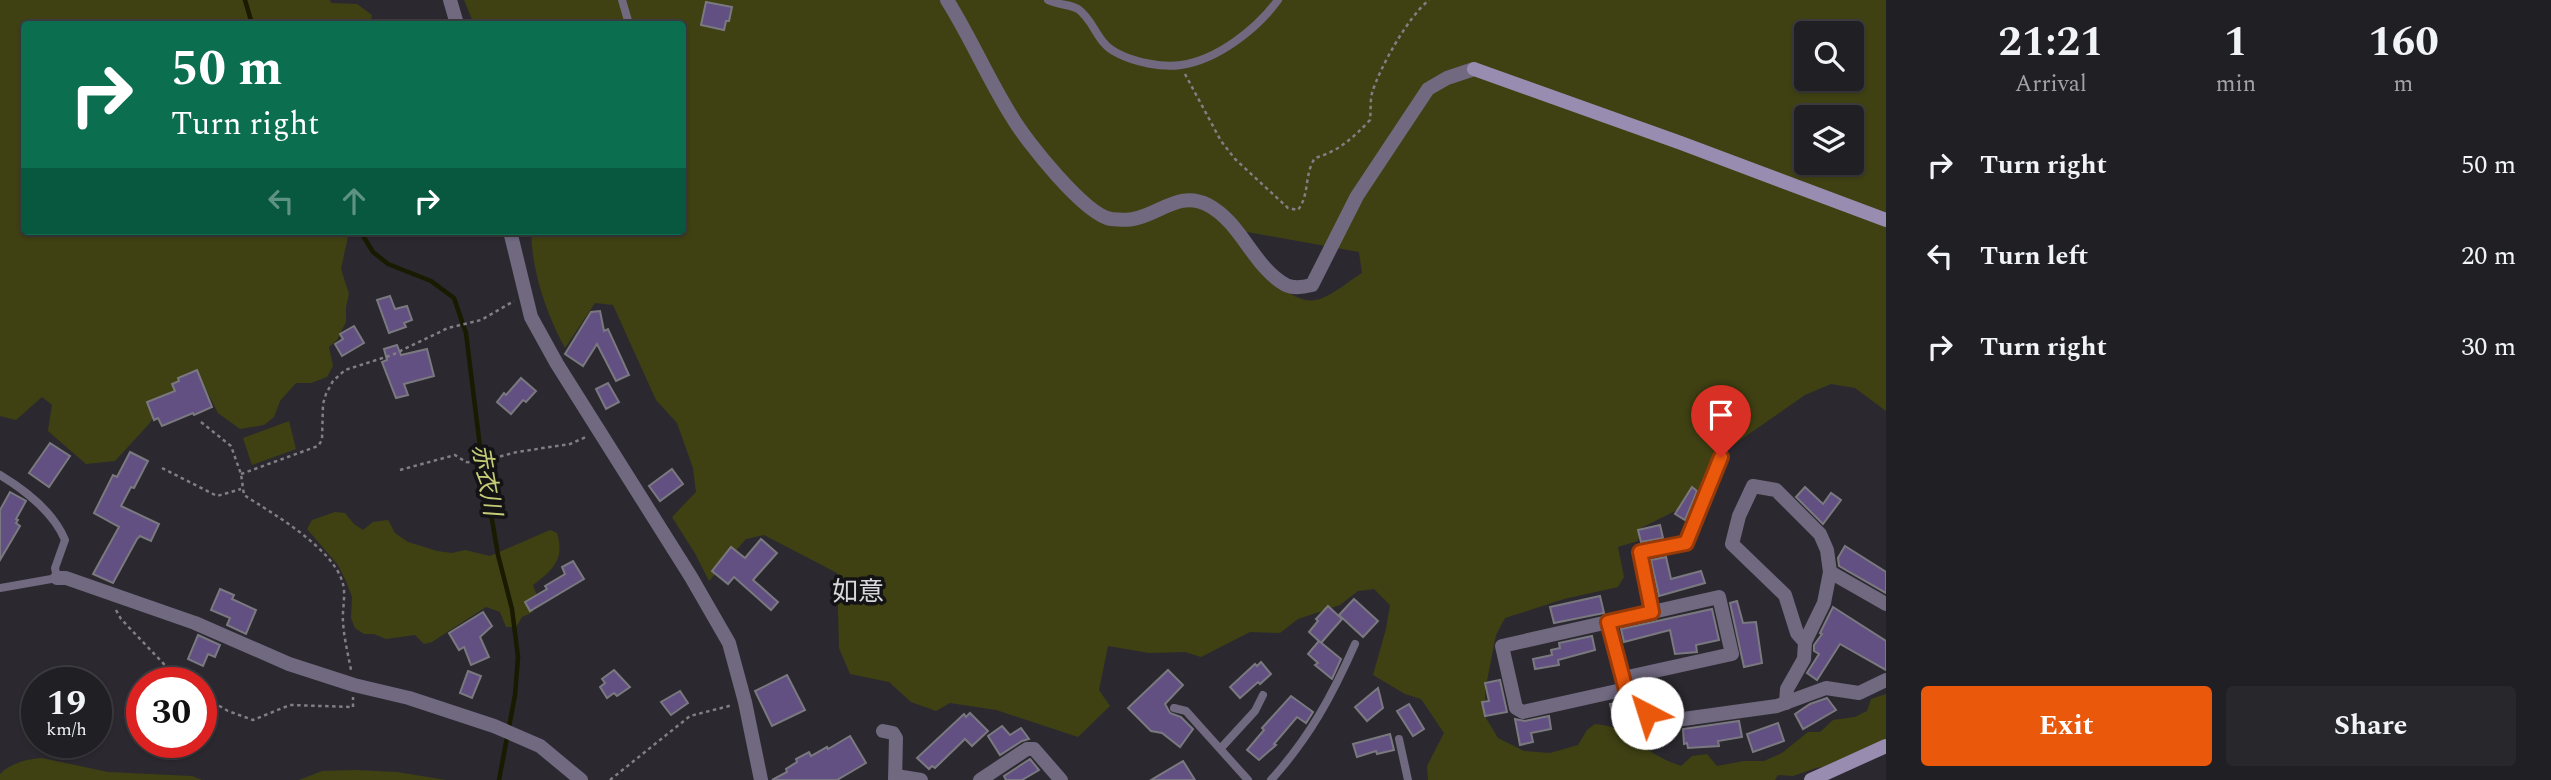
<!DOCTYPE html>
<html lang="en">
<head>
<meta charset="utf-8">
<style>
	body { margin:0; font-family:Spectral,"Noto Sans JP",serif; background:#28272b; color:#f1f3f6; height:100vh; display:flex; flex-direction:column; font-size:26px; white-space:nowrap }
	* { box-sizing:border-box; margin:0 }
	p { font-size:23px; color:#a2a2a6 }
	.icon { flex:none; width:38px; height:38px; fill:none; stroke:currentColor; stroke-width:2; stroke-linecap:round; stroke-linejoin:round }
	.map { position:relative; flex:1; overflow:hidden }
	.sheet { display:flex; flex-direction:column; background:#201f23; width:665px }
	.sheet>* { flex:none }
	.banner { position:absolute; left:21px; top:21px; width:665px; height:214px; border-radius:7px; box-shadow:0 2px 5px #0004,0 0 0 2px #3d3d41; background:#0b6e4f; color:#fff; overflow:hidden }
	.fabs { position:absolute; left:1794px; top:21px; display:grid; gap:14px }
	.fabs a { display:grid; place-items:center; width:70px; height:70px; border-radius:7px; background:#201f23; box-shadow:0 2px 5px #0004,0 0 0 2px #3d3d41; font-size:35px }
	.speed { position:absolute; left:21px; top:667px; display:flex; gap:14px; font-size:35px; font-weight:700; text-align:center }
	.speed>* { display:grid; place-content:center; width:91px; height:91px; border-radius:50%; background:#201f23; box-shadow:0 2px 5px #0004,0 0 0 2px #3d3d41; line-height:1 }
	.speed small { font-size:18px; font-weight:400 }
	.speed .limit { border:10px solid #d22; background:#fff; color:#111 }
	.pin { position:absolute; display:grid; place-items:center; width:60px; height:60px; color:#fff; margin:-72px -30px; border-radius:50% 50% 50% 0; rotate:-45deg; box-shadow:0 0 7px #0007 }
	.pin .icon { rotate:45deg }
	.me { position:absolute; width:77px; margin:-38px; rotate:320deg; stroke-linejoin:round; filter:drop-shadow(0 0 5px #0008) }
	.turn { display:flex; align-items:center; gap:24px; height:147px; padding:0 35px; font-size:32px }
	.turn .icon { width:91px; height:91px; stroke-width:2.5 }
	.turn b { display:block; font-size:49px; line-height:60px }
	.lanes { display:flex; align-items:center; height:66px; padding:0 35px; background:#0003; justify-content:center; gap:35px; direction:ltr }
	.lanes .off { opacity:.35 }
	.eta { display:flex; justify-content:space-evenly; align-items:center; height:119px; text-align:center }
	.eta b { font-size:42px; font-weight:700; line-height:49px }
	.button { display:flex; gap:14px; margin-top:auto; padding:14px 35px }
	.button a { flex:1; height:80px; border-radius:7px; background:#ea580c; color:#fff; font-size:28px; font-weight:700; line-height:80px; text-align:center }
	.button a+a { background:#28272b; color:#f1f3f6 }
	ul { padding:0; list-style:none }
	li { display:flex; align-items:center; gap:21px; height:91px; padding:0 35px }
	li div { flex:1 }
	li b { display:block; font-size:26px }
	li em { font-style:normal }
	main { display:flex; flex:1; min-height:0 }
	.map>svg:first-child { display:block }
</style>
</head>
<body>
<main>
<div class="map">
<svg width="1886" height="780" viewBox="0 0 1886 780">
	<rect width="100%" height="100%" fill="#2b292f"/>
	<!-- green -->
	<g fill="#3f4113" fill-rule="evenodd">
		<polygon points="0,0 330,0 331,3 357,4 372,15 370,24 24,24 24,231 346,231 348,236 341,269 349,294 346,307 346,322 337,340 329,347 333,366 327,377 311,383 296,383 280,401 274,417 264,425 240,429 218,413 202,382 162,404 149,424 115,461 86,464 48,431 52,405 42,397 16,420 0,416"/>
		<path d="M464,0H1886V411L1855,388L1831,384L1805,395L1723,452L1702,484L1683,507L1641,528L1638,541L1618,547L1624,577L1618,587L1564,599L1505,618L1496,635L1485,691L1486,718L1498,738L1524,751L1550,753L1578,745L1587,730L1595,724C1628,727 1635,744 1660,757C1666,761 1674,763 1681,766L1692,756L1707,754L1717,766L1744,761H1764L1782,753L1808,732H1820L1833,720L1855,717L1867,711L1871,699L1886,694V740L1834,765L1816,768L1793,776L1778,775L1775,780H1428L1427,766L1444,733L1421,699L1405,694L1373,675L1386,629L1390,605L1374,589L1358,591L1340,605L1298,619L1280,633L1250,632L1201,657L1185,652L1149,653L1108,646L1099,690L1110,706L1078,737L996,710L950,703L936,711L911,702L889,682L850,674L839,648L837,573L764,535L746,539L709,581L696,555L672,517L696,492L693,468L677,423L656,400L613,305L595,303L565,348C546,313 532,272 531,231H682V24H474ZM1806,33H1852V79H1806ZM1806,117H1852V163H1806ZM1236,230L1359,252L1362,273C1349,281 1334,294 1320,299C1286,310 1253,253 1236,230Z"/>
		<polygon points="289,421 296,449 252,465 243,438"/>
		<path d="M335,512L345,513L354,524L363,530L373,522L388,520L395,533L408,542L437,551L452,553L465,550L490,556L550,530L557,533C565,559 553,570 533,585L537,596L533,612L522,617L516,627H506L500,612L486,607L432,642L424,644L415,635L386,639L374,634H364L355,628L351,618L352,597L346,581L338,565L307,529L312,520Z"/>
		<path d="M42,758L108,772L192,776L202,780H0V774C11,763 27,759 42,758Z"/>
		<polygon points="355,770 397,772 446,780 299,780 322,771"/>
	</g>
	<g fill="none" stroke-linecap="round" stroke-linejoin="round">
		<!-- stream -->
		<g stroke="#191a00" stroke-width="4.5">
			<polyline points="245,0 252,24"/>
			<polyline points="360,231 373,252 388,264 431,281 454,298 466,333 481,455 498,555 512,609 518,657 515,695 499,780"/>
		</g>
	</g>
	<!-- building -->
	<g fill="#615081" stroke="#7b7980" stroke-width="2">
		<polygon points="706,2 732,7 729,21 726,21 724,30 701,25"/>
		<polygon points="390,296 395,309 407,306 412,320 404,323 406,327 389,333 377,300"/>
		<polygon points="600,311 604,331 608,329 629,375 616,381 597,344 583,366 565,354 591,312"/>
		<polygon points="354,326 364,343 342,356 335,344 343,339 340,334"/>
		<polygon points="397,345 401,355 427,349 434,376 404,384 408,395 396,398 382,362 387,360 384,349"/>
		<polygon points="197,370 212,407 194,415 193,413 162,426 158,418 154,420 147,402 175,391 172,384 179,381 178,378"/>
		<polygon points="521,378 536,391 526,402 523,400 511,414 497,402 504,393 506,395"/>
		<polygon points="608,383 619,402 606,409 596,389"/>
		<polygon points="50,443 70,456 49,487 29,473"/>
		<polygon points="130,452 148,461 134,488 131,487 121,506 159,524 151,541 140,536 137,539 113,583 93,574 119,527 94,513 113,475 117,477"/>
		<polygon points="672,469 683,484 660,501 649,486"/>
		<polygon points="1692,487 1697,491 1685,520 1675,514"/>
		<polygon points="1805,487 1823,504 1831,493 1841,500 1823,524 1796,497"/>
		<polygon points="10,492 26,501 16,519 18,520 16,523 20,526 0,560 0,510"/>
		<polygon points="1660,525 1663,538 1641,542 1638,530"/>
		<polygon points="761,539 777,553 753,580 778,602 771,610 734,577 728,584 712,571 731,547 745,558"/>
		<polygon points="1845,546 1886,572 1886,593 1839,566 1838,558"/>
		<polygon points="1666,557 1671,579 1701,571 1705,583 1659,596 1651,560"/>
		<polygon points="573,561 584,579 530,611 525,602 547,589 545,586 565,574 562,567"/>
		<polygon points="220,589 234,595 232,599 256,610 246,634 227,625 230,618 211,610"/>
		<polygon points="1600,596 1604,613 1554,623 1550,607"/>
		<polygon points="1354,599 1378,621 1363,637 1339,615"/>
		<polygon points="1737,601 1743,623 1756,622 1762,663 1744,667 1730,603"/>
		<polygon points="1328,606 1342,619 1321,643 1309,632 1318,621 1316,619"/>
		<polygon points="1833,607 1886,641 1886,670 1840,644 1817,680 1807,673 1819,654 1814,651 1814,645 1822,634 1820,633"/>
		<polygon points="1712,609 1719,640 1696,645 1697,652 1675,654 1670,630 1624,642 1621,629"/>
		<polygon points="483,612 492,626 480,637 489,657 471,665 464,647 459,650 449,633"/>
		<polygon points="198,635 220,645 215,657 208,654 203,666 188,659"/>
		<polygon points="1592,636 1595,650 1558,660 1559,665 1535,669 1533,659 1552,655 1551,650 1560,648 1559,643"/>
		<polygon points="1319,641 1341,659 1332,679 1315,665 1318,663 1308,654"/>
		<polygon points="1261,662 1271,674 1260,684 1258,682 1240,698 1230,687 1255,664 1257,666"/>
		<polygon points="614,670 630,687 617,696 614,693 607,698 600,687 605,683 602,679"/>
		<polygon points="1168,670 1183,685 1165,704 1170,713 1181,717 1193,729 1180,747 1162,733 1151,731 1128,708"/>
		<polygon points="468,671 481,676 472,698 460,693"/>
		<polygon points="787,675 805,710 772,726 755,691"/>
		<polygon points="1500,680 1507,712 1485,716 1482,702 1489,701 1485,683"/>
		<polygon points="1378,688 1383,708 1367,721 1355,707"/>
		<polygon points="680,691 688,703 671,715 661,702"/>
		<polygon points="1291,696 1313,712 1306,723 1297,717 1274,744 1276,745 1259,760 1247,750 1264,730 1262,728"/>
		<polygon points="1827,698 1836,710 1803,729 1795,714 1810,704"/>
		<polygon points="1621,702 1629,709 1631,721 1615,725 1610,704"/>
		<polygon points="1409,704 1424,729 1413,736 1397,711"/>
		<polygon points="970,713 988,731 972,746 965,739 935,768 932,766 929,769 917,758 964,714 966,717"/>
		<polygon points="1549,716 1551,729 1531,733 1533,742 1520,745 1515,719 1525,721"/>
		<polygon points="1739,721 1742,737 1718,741 1719,746 1688,748 1687,743 1684,744 1683,729"/>
		<polygon points="1778,723 1784,741 1753,752 1747,734"/>
		<polygon points="1002,726 1010,735 1021,728 1029,739 1022,741 1000,755 988,736"/>
		<polygon points="1390,734 1394,750 1377,754 1376,751 1357,757 1353,744"/>
		<polygon points="850,736 866,763 837,780 772,780 787,772 786,769 797,762 796,759 809,752 811,756 827,747 828,749"/>
		<polygon points="1030,759 1039,770 1022,780 1006,780 1004,776"/>
		<polygon points="1183,761 1195,780 1151,780"/>
	</g>
	<g fill="none" stroke-linecap="round" stroke-linejoin="round">
		<!-- path -->
		<g stroke="#817f84" stroke-width="2.5" stroke-dasharray="3.5 3.5" stroke-linecap="butt">
			<path d="M1185,74L1221,141L1235,159L1288,208L1298,210C1310,194 1304,174 1315,158C1339,151 1353,138 1370,120C1371,111 1370,101 1372,93C1380,67 1408,17 1429,0"/>
			<path d="M201,422L231,446L241,474L244,495C273,514 334,548 343,584C346,595 342,610 343,622C344,638 348,654 351,670"/>
			<polyline points="162,468 217,496 241,489"/>
			<polyline points="400,470 455,455 466,462 475,463 517,452 570,444 586,437"/>
			<polyline points="241,474 318,446 322,440 323,404 326,394 333,381 345,370 392,355 448,328 481,320 514,301"/>
			<polyline points="116,610 121,619 181,682"/>
			<polyline points="201,695 228,711 253,720 290,705 353,707 353,697"/>
			<polyline points="610,780 690,716 733,705"/>
		</g>
		<!-- lane -->
		<g stroke="#706980" stroke-width="8">
			<polyline points="622,0 629,24"/>
			<path d="M1048,0C1057,5 1070,4 1078,9C1095,21 1096,43 1117,53C1134,62 1162,68 1181,65C1217,60 1257,29 1278,0"/>
			<path d="M0,475C25,490 54,513 65,540L55,568L57,578L0,588"/>
			<polyline points="1174,708 1186,711 1248,780"/>
			<polyline points="1399,739 1408,780"/>
			<polyline points="1221,748 1255,711 1263,695"/>
			<path d="M1271,780C1309,738 1332,696 1355,644"/>
		</g>
		<!-- street -->
		<g stroke="#706980" stroke-width="14">
			<polyline points="450,0 457,24"/>
			<path d="M947,0C971,38 988,79 1012,117C1026,141 1085,215 1111,219C1117,219 1127,221 1133,219C1159,215 1179,190 1208,205C1242,223 1253,267 1286,285C1294,289 1304,287 1312,285L1357,196L1428,89L1447,78L1474,69"/>
			<polyline points="510,231 531,317 557,364 691,577 729,643 745,702 761,780"/>
			<polyline points="1830,572 1886,604"/>
			<polyline points="57,578 66,578 195,623 289,664 354,685 409,698 494,726 540,746 581,780"/>
			<polyline points="1652,612 1640,552 1686,543 1721,457"/>
			<polyline points="1608,622 1627,694 1647,713 1662,722 1777,706 1826,688 1859,693 1886,680"/>
			<polyline points="1623,678 1732,654 1719,597 1502,646 1516,708 1523,712 1626,689"/>
			<polyline points="1786,703 1787,689 1804,659 1805,642 1824,603 1830,572 1827,550 1820,534 1776,490 1753,486 1739,516 1732,544 1785,595 1797,633 1805,642"/>
			<polyline points="883,731 893,733 896,738 895,780"/>
			<polyline points="896,776 921,780"/>
			<polyline points="980,780 1027,749 1034,749 1061,780"/>
		</g>
		<!-- secondary -->
		<g stroke="#988cb0" stroke-width="14">
			<polyline points="1474,69 1681,143 1886,220"/>
			<polyline points="1811,780 1886,746"/>
		</g>
	</g>
	<g fill="none" stroke-linecap="round" stroke-linejoin="round">
		<defs>
			<polyline id="route" points="1647,713 1627,694 1608,622 1652,612 1640,552 1686,543 1721,457"/>
		</defs>
		<!-- route casing -->
		<use href="#route" stroke="#983908" stroke-width="18"/>
		<!-- route -->
		<use href="#route" stroke="#ea580c" stroke-width="12"/>
	</g>
	<g text-anchor="middle" dominant-baseline="central" stroke-width="7" stroke-linejoin="round" paint-order="stroke">
		<!-- water labels -->
		<g font-size="24" font-style="italic" fill="#c6cc76" stroke="#131215">
			<text transform="translate(486 480) rotate(80)">赤衣川</text>
		</g>
		<!-- quarter labels -->
		<g font-size="26" fill="#d7d6da" stroke="#131215">
			<text x="858" y="592">如意</text>
		</g>
	</g>
</svg>
<div class="fabs">
<a><svg class="icon" aria-label="search" viewBox="0 0 24 24"><circle cx="10" cy="10" r="6"/><path d="M15 15l6 6"/></svg></a>
<a><svg class="icon" aria-label="layers" viewBox="0 0 24 24"><path d="M12 4l9 5-9 5-9-5zM3 14l9 5 9-5"/></svg></a>
</div>
<div class="speed"><div>19<small>km/h</small></div><div class="limit">30</div></div>
<div class="pin" style="left:1721px;top:457px;background:#d93025"><svg class="icon" aria-label="arrive" viewBox="0 0 24 24"><path d="M6 21V4h12l-3 4 3 4H6"/></svg></div>
<svg class="me" style="left:1647px;top:713px" viewBox="-20 -20 40 40"><circle r="19" fill="#fff"/><path d="M0-13L10 11 0 6-10 11z" fill="#ea580c"/></svg>
<div class="banner">
<div class="turn"><svg class="icon" aria-label="right" viewBox="0 0 24 24"><path d="M7 20v-9h11M14 6l5 5-5 5"/></svg><div><b>50 m</b>Turn right</div></div>
<div class="lanes"><svg class="icon off" aria-label="left" viewBox="0 0 24 24"><path d="M17 20v-9H6M10 6l-5 5 5 5"/></svg><svg class="icon off" aria-label="ahead" viewBox="0 0 24 24"><path d="M12 20V5M6 11l6-6 6 6"/></svg><svg class="icon" aria-label="right" viewBox="0 0 24 24"><path d="M7 20v-9h11M14 6l5 5-5 5"/></svg></div>
</div>
</div>
<section class="sheet">
<div class="eta">
<div><b>21:21</b><p>Arrival</p></div>
<div><b>1</b><p>min</p></div>
<div><b>160</b><p>m</p></div>
</div>
<ul>
<li><svg class="icon" aria-label="right" viewBox="0 0 24 24"><path d="M7 20v-9h11M14 6l5 5-5 5"/></svg><div><b>Turn right</b></div><em>50 m</em></li>
<li><svg class="icon" aria-label="left" viewBox="0 0 24 24"><path d="M17 20v-9H6M10 6l-5 5 5 5"/></svg><div><b>Turn left</b></div><em>20 m</em></li>
<li><svg class="icon" aria-label="right" viewBox="0 0 24 24"><path d="M7 20v-9h11M14 6l5 5-5 5"/></svg><div><b>Turn right</b></div><em>30 m</em></li>
</ul>
<div class="button"><a>Exit</a><a>Share</a></div>
</section>
</main>
</body>
</html>
